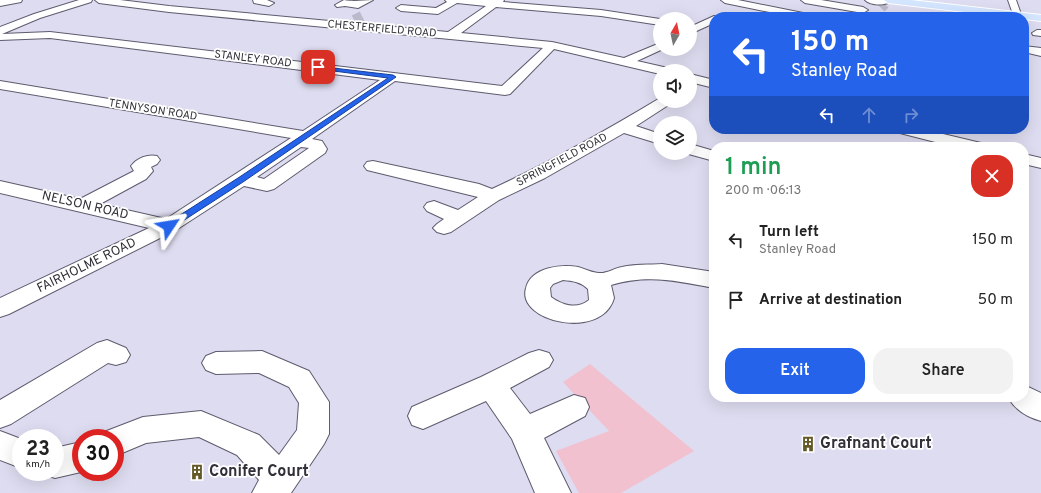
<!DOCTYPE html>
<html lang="en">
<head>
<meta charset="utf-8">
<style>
	body { margin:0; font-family:Overpass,sans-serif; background:#f2f2f2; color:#222; height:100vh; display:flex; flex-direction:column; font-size:15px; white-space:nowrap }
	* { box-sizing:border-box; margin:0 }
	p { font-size:13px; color:#767676 }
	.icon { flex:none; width:22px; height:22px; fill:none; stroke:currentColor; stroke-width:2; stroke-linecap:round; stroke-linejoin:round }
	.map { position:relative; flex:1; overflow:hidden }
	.drawer { position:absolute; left:709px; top:142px; width:320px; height:260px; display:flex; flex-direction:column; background:#fff; border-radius:16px; box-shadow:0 4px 16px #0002 }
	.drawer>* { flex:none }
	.top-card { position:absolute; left:709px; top:12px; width:320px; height:122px; border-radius:16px; box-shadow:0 4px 16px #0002; background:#2563eb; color:#fff; overflow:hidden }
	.needle { width:26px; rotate:9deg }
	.controls { position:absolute; left:653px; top:12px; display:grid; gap:8px }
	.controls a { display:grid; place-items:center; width:44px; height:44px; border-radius:50%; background:#fff; box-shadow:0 4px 16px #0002; font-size:20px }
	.speed { position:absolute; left:12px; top:429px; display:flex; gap:8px; font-size:20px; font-weight:700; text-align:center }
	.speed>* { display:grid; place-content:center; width:52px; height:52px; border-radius:50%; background:#fff; box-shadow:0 4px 16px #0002; line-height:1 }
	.speed small { font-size:10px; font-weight:400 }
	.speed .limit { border:6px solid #d22; background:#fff; color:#111 }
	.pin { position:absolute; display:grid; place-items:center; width:34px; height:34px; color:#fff; margin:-17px; border-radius:8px; box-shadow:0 2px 6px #0006 }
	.me { position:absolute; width:44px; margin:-22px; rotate:57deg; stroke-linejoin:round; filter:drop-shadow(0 0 3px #0008) }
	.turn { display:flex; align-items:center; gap:14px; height:84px; padding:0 16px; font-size:18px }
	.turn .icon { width:52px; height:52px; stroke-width:2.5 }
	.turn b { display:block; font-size:28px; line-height:34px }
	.lanes { display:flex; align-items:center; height:38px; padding:0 16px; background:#0003; justify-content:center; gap:20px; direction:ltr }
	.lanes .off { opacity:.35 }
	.round { display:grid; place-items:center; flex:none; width:42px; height:42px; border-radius:16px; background:#f2f2f2 }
	.headline { display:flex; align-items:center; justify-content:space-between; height:68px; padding:0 16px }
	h1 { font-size:24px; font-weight:600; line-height:30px; color:#1e9e55 }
	.button { display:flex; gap:8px; margin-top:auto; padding:8px 16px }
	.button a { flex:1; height:46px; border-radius:16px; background:#2563eb; color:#fff; font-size:16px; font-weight:600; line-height:46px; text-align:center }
	.button a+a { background:#f2f2f2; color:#222 }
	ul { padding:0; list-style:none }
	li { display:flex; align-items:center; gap:12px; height:60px; padding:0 16px }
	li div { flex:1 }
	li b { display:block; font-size:15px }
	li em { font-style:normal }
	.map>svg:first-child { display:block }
</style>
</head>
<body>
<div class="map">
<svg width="1041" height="493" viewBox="0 0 1041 493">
	<rect width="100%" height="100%" fill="#dedcf0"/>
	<!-- green -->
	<polygon fill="#f2c1d0" points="590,364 694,451 621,493 579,493 556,451 609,431 563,382"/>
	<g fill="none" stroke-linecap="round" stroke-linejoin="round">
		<!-- minor-tunnel -->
		<g stroke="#bbbacb" stroke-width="10" stroke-dasharray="10 5" stroke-linecap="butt">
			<polyline points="881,8 885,4"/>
			<polyline points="354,20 362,16"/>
		</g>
		<defs>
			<g id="minor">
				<polygon points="0,0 22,0 21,2 0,6"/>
				<path d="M79,0H92L91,2L40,18L2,34L50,32L502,86L543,48L169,12L99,3L95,0H120L169,6L448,32L486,6L457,3L438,14L401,11L396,8L401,5L436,8L447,2L445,0H504L503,2L601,10L660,19V25L601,16L496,7L461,33L552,42L624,58L660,43V49H663L637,61L668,68L669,71H660V74L554,49L510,94L505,95L395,81L312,139L322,141L327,149L325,153L274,189L267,191L244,186L176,230L9,314L0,317V298L149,228L0,193V181L80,199L134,171L131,166C137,158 148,154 157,156L160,160L157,164L151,167L153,171L146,179L100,204L166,219L291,138L0,89V81L303,131L380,80L50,38L0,40V27L34,14ZM301,147L309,148L264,179L257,177Z"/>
				<polygon points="253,0 267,0 274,3 269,6 254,3"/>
				<path d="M344,0C355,2 363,0 373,0L358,8L345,6L337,7L335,5Z"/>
				<polygon points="721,0 738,0 808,14 813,17 794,17 725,3"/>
				<polygon points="801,0 821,0 863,7 868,10 863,13 805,3"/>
				<path d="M865,0H893C887,6 871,6 865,0Z"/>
				<polygon points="1008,0 1016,0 1022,17 1014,17"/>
				<polygon points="714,16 718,17 714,17 714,23 690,34 690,27"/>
				<polygon points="1037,30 1041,30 1041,36 1033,35 1032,33"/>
				<polygon points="1024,46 1041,48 1041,56 1024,52"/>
				<polygon points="690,74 714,80 714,88 690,82"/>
				<path d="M660,98V101H672L670,104L636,126L660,134V144L624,133L545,178L499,200L451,232L444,234L437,232L433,228L437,224L444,219L427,211L424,207L427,203L434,201L458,210L478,197L367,170L364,166L367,162L373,161L479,184L492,189C550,162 605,131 660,98Z"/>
				<polygon points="894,129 922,129 981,143 983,147 955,147 896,132"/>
				<polygon points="690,144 714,151 714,161 685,153 690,153"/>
				<polygon points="1024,154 1041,158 1041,168 1024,164"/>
				<path d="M662,264L714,272V288C676,281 649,274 611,285L614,298C602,341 516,322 526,288C531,267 562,264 578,267C585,269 593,273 599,273C606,274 615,268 622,267C635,264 649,265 662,264ZM563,280C573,281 581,282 588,289L589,300C577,310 562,305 551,297L550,288L553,284Z"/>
				<polygon points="107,340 126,348 130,355 126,362 116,365 108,363 11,424 0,428 0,400 97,343"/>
				<polygon points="539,350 549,353 553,360 549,367 510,388 530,414 574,395 585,398 589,407 585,416 544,438 571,493 535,493 512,439 486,401 423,429 412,425 408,416 412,407 481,377 529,353"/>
				<polygon points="262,351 309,371 329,402 329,434 324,444 291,493 252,493 259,480 237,455 199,437 146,443 115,456 115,438 101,438 104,432 143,417 201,411 259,435 279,455 297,430 299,403 289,387 259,373 216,374 206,370 202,363 206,356 216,352"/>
				<path d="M1024,385L1041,393V421C1027,417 1015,410 1008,397H1024Z"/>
				<polygon points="0,431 21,439 21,468 0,460"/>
				<polygon points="81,442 81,472 55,478 43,474 42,472 55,472 55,448"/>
			</g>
			<polygon id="major" points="884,0 911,0 1041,15 1041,21 1024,19 1024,17 1008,17 888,3"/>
		</defs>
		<!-- minor casing -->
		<use href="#minor" stroke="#5d5b6d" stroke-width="2"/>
		<!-- major casing -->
		<use href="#major" stroke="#fff" stroke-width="2"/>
		<!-- minor -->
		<use href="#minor" fill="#fff" fill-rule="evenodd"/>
		<!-- major -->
		<use href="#major" fill="#d3e5ff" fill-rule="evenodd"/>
	</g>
	<!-- route -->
	<polygon fill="#2563eb" stroke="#184099" points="316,66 393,75 396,77 243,182 172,228 166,228 165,226 166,224 238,178 388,78 318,69 316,68"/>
	<!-- icons -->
	<defs>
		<symbol id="building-bare" viewBox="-9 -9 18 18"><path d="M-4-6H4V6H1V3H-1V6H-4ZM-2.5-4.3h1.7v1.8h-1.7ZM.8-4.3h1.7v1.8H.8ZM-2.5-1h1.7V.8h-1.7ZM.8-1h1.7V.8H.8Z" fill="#635926" stroke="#fff" stroke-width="2.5" paint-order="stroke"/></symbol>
	</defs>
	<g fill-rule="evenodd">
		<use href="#building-bare" x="797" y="433" width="22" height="22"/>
		<use href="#building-bare" x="186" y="461" width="22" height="22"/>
	</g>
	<g text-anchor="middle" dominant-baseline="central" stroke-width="3.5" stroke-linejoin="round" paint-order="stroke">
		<!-- far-street labels -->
		<g font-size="11" fill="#313038" stroke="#fff">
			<text transform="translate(382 29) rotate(5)">CHESTERFIELD ROAD</text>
			<text transform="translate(253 59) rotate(7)">STANLEY ROAD</text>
			<text transform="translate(153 110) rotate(9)">TENNYSON ROAD</text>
			<text transform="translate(562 160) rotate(-28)">SPRINGFIELD ROAD</text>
		</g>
		<!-- street labels -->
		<g font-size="13" fill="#313038" stroke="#fff">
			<text transform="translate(85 206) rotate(13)">NELSON ROAD</text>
			<text transform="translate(87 266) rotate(-26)">FAIRHOLME ROAD</text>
		</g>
		<!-- near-poi labels -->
		<g font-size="16" font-weight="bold" fill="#313038" stroke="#fff" text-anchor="start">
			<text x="820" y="444">Grafnant Court</text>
			<text x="209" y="472">Conifer Court</text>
		</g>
	</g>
</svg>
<div class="controls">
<a><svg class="needle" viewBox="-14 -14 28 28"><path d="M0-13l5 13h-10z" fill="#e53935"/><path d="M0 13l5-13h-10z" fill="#767676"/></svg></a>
<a><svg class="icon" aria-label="sound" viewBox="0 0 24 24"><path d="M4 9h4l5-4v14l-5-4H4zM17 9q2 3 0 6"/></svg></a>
<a><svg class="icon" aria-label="layers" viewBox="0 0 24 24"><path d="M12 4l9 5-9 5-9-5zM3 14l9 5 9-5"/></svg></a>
</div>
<div class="speed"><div>23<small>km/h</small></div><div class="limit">30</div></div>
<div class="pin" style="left:318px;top:67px;background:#d93025"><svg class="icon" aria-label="arrive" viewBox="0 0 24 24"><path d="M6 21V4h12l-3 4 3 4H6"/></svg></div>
<svg class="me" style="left:169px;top:226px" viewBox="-20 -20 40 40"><path d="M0-17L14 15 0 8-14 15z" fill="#2563eb" stroke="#fff" stroke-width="4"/></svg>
<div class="top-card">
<div class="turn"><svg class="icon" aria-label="left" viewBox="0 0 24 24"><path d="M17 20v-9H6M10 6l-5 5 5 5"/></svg><div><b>150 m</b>Stanley Road</div></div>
<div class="lanes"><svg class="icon" aria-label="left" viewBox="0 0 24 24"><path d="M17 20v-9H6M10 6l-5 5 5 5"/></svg><svg class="icon off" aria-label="ahead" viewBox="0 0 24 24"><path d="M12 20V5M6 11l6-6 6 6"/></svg><svg class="icon off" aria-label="right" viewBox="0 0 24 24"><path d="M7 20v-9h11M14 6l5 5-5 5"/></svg></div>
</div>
<section class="drawer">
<div class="headline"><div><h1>1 min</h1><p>200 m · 06:13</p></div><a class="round" style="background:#d93025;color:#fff"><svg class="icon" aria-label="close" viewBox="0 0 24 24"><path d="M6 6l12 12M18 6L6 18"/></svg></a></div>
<ul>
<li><svg class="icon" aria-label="left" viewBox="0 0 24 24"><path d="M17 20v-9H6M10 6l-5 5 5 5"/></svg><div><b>Turn left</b><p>Stanley Road</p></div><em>150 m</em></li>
<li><svg class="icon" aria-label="arrive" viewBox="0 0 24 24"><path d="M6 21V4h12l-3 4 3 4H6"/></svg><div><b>Arrive at destination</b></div><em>50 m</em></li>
</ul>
<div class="button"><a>Exit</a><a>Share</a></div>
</section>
</div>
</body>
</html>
